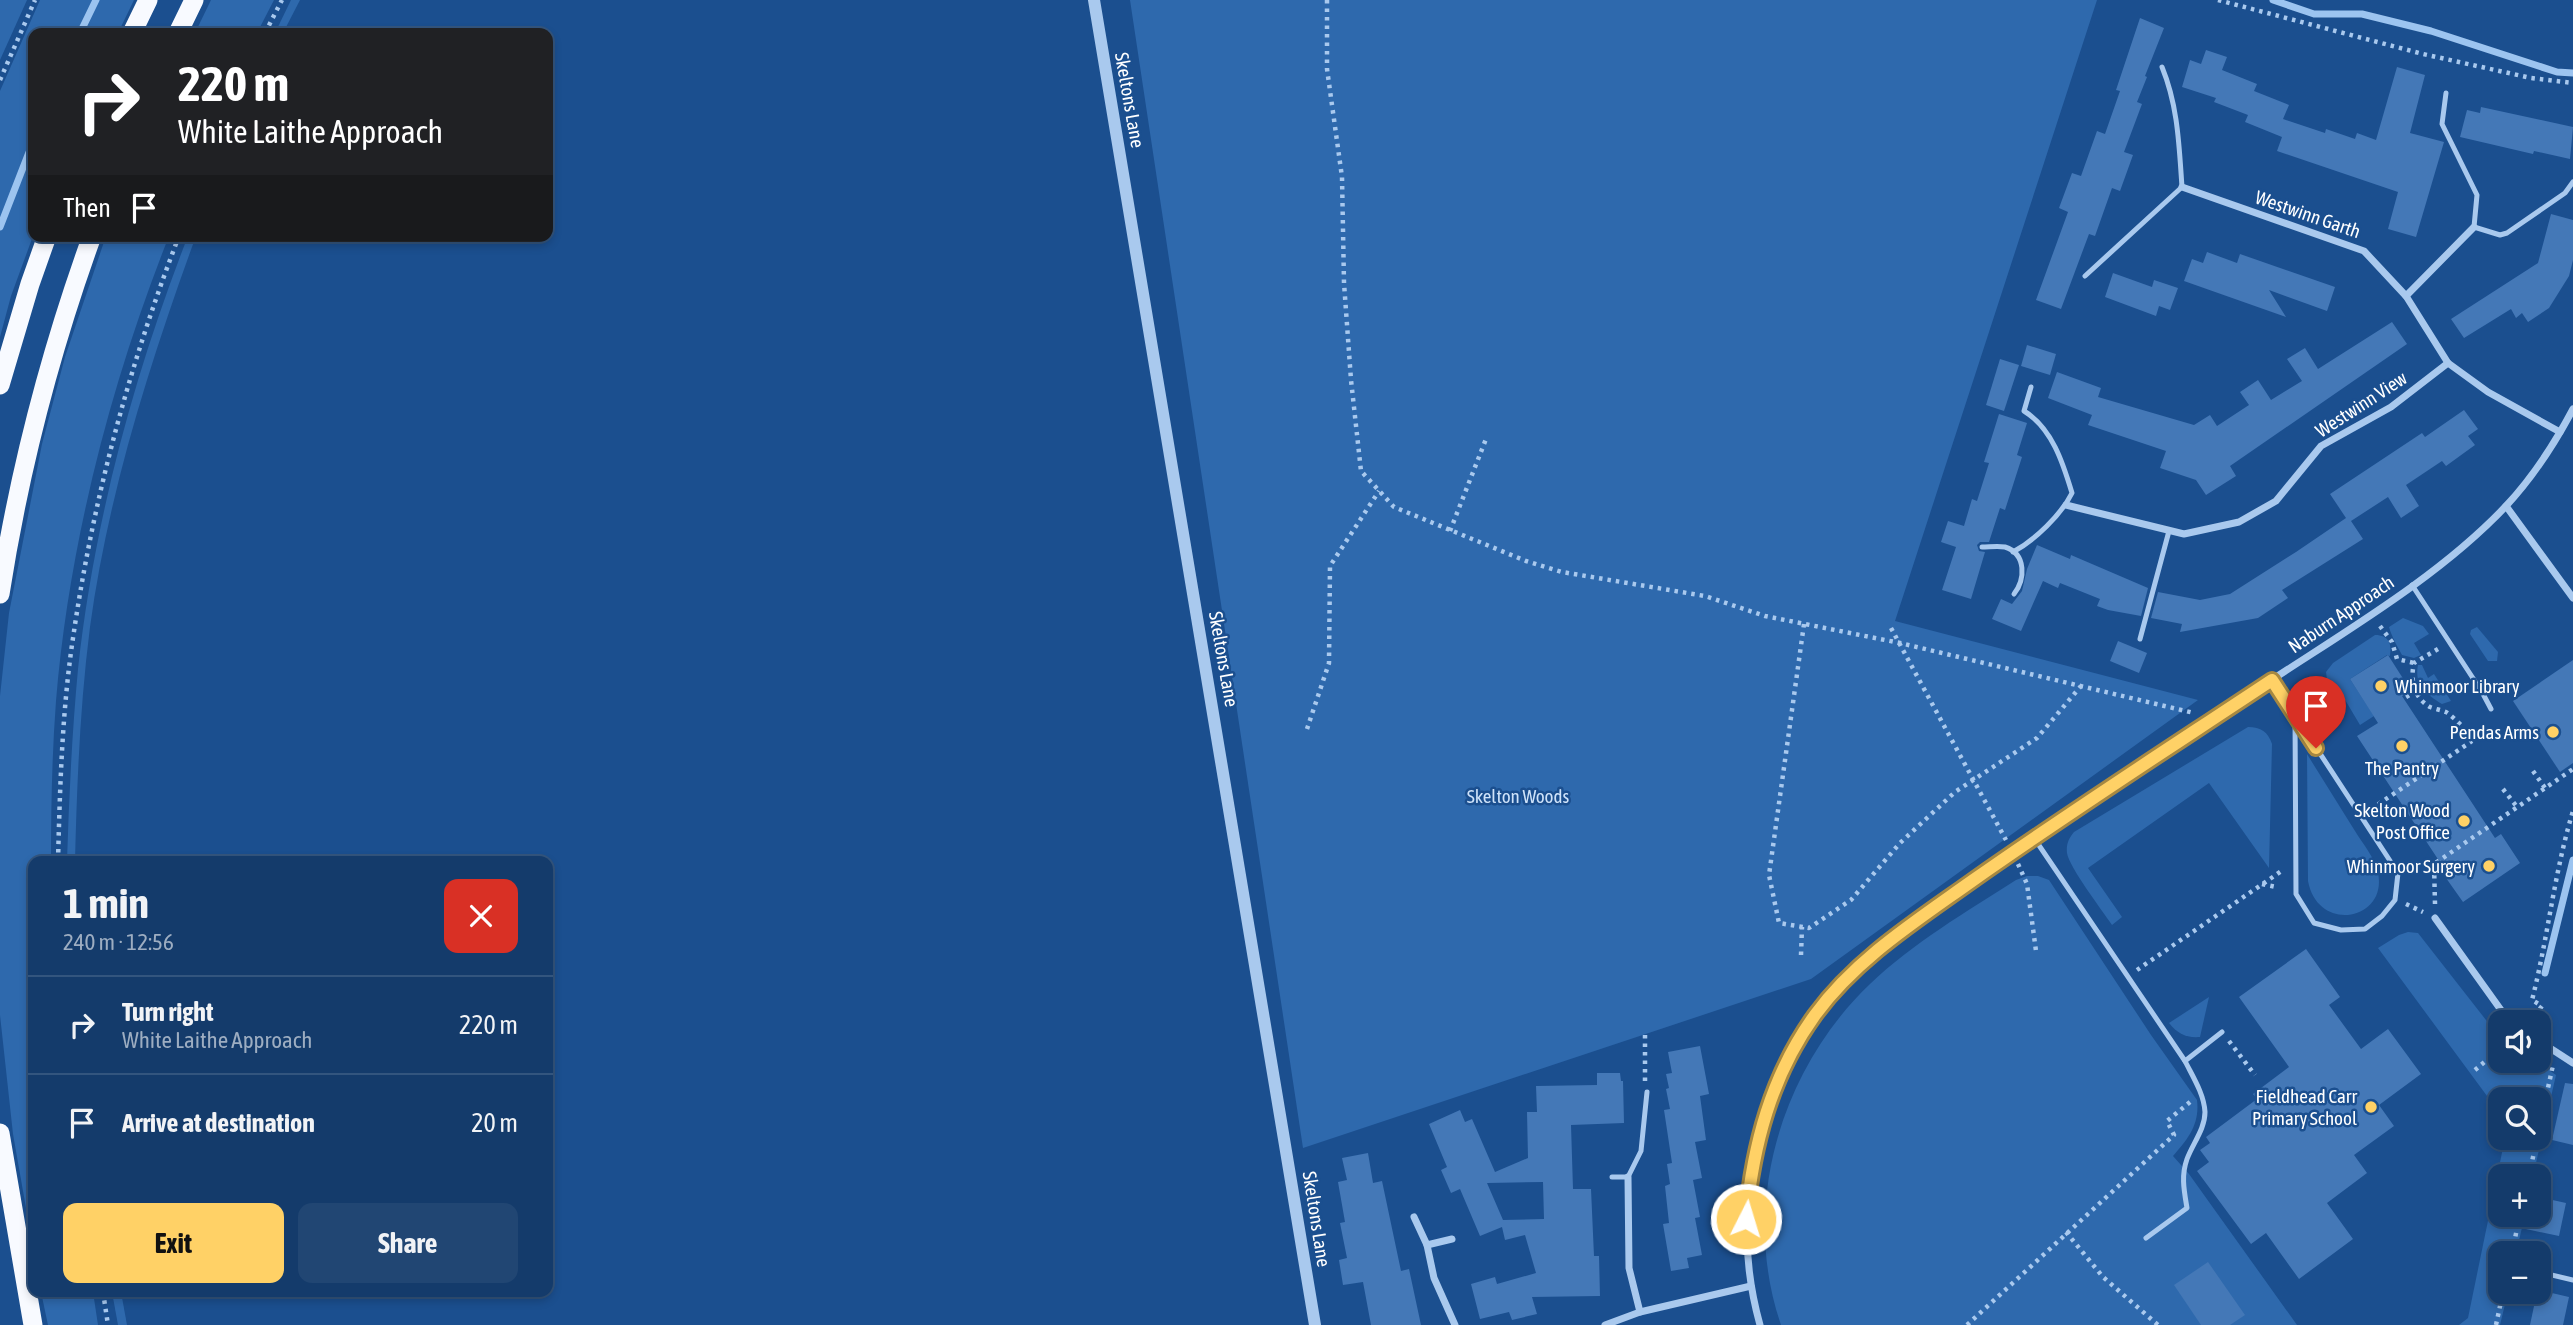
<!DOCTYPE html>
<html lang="en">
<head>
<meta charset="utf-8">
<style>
	body { margin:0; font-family:"Asap Condensed",sans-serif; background:#214673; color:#f1f3f6; height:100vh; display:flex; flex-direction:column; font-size:26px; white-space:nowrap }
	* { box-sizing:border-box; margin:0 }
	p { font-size:23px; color:#9dadc1 }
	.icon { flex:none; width:38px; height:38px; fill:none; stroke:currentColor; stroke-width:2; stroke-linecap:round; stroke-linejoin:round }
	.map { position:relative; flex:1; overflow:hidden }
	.side { position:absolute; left:28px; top:856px; width:525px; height:441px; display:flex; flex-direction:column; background:#143b6b; border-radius:14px; box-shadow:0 4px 10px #0003,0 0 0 2px #33557e }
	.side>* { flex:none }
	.guide { position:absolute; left:28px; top:28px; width:525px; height:214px; border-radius:14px; box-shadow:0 4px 10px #0003,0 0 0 2px #33557e; background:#202124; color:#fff; overflow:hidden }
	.controls { position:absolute; left:2488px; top:1010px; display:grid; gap:14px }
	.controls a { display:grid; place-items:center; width:63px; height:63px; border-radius:14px; background:#143b6b; box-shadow:0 4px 10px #0003,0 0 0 2px #33557e; font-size:35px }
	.pin { position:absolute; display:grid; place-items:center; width:60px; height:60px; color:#fff; margin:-72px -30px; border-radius:50% 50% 50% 0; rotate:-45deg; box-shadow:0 0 7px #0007 }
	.pin .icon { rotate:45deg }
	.me { position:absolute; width:77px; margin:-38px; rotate:5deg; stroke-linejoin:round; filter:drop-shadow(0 0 5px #0008) }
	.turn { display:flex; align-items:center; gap:24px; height:147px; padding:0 35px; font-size:32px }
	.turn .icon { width:91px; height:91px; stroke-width:2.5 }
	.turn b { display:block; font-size:49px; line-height:60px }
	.then { display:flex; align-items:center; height:66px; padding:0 35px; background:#0003; gap:14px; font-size:26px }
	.round { display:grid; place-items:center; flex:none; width:74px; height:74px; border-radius:14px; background:#214673 }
	.overview { display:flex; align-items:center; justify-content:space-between; height:119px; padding:0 35px }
	h1 { font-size:42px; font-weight:700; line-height:52px }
	.button { display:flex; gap:14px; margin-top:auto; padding:14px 35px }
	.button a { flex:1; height:80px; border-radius:14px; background:#ffd166; color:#111; font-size:28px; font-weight:700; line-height:80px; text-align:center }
	.button a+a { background:#214673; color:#f1f3f6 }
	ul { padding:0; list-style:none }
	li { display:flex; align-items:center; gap:21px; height:98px; padding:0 35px; border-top:2px solid #33557e }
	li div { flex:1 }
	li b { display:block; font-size:26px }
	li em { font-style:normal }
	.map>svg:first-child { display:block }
</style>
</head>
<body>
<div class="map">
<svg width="2573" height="1325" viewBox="0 0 2573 1325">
	<rect width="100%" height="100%" fill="#1b4f8f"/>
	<!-- green -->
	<g fill="#2e69ad">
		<polygon points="0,0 27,0 0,60"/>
		<polygon points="40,0 134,0 118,33 33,33 33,236 11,296 0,337 0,91"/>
		<polygon points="211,0 274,0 257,33 195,33"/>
		<polygon points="291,0 300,0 283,33 275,33"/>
		<polygon points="1130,0 2097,0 1895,621 2198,700 1811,979 1303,1148"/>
		<path d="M106,236H169C111,382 69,544 56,701C52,754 51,808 51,861H33V1248L13,1134L0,1015V696L9,613L42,444L65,357Z"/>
		<path d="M188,236H196C150,362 108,494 90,627C80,705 77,783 75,861H67C69,797 72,733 78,669C94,522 134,374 188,236Z"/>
		<path d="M2403,618L2423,626L2429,634L2414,643L2421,655L2414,658L2402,655C2398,648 2391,635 2389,627Z"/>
		<polygon points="2477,627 2498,652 2497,661 2488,661 2470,634 2471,630"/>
		<path d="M2375,635C2389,635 2392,644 2390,656L2387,655L2350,679L2374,716L2360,725L2338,688L2327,680L2326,672L2333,663Z"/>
		<path d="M2418,665H2422L2428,678L2434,674L2451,701L2442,704C2426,694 2414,685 2418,665Z"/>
		<path d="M2248,727C2261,727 2268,732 2272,744L2269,868L2209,783L2088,868L2122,917L2112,925C2102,910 2069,867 2067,853C2066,844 2069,838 2074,832Z"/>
		<path d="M2307,754C2323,780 2339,805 2355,831C2363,844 2375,858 2378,873C2388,920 2318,934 2308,881Z"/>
		<path d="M2027,876H2038L2049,880L2151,1035L2197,1100C2200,1124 2188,1139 2173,1156L2189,1174L2297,1325H1781C1740,1206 1780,1070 1870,984C1913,943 1966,912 2016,880Z"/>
		<polygon points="2408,932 2418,933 2493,1029 2501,1034 2501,1060 2536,1061 2556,1075 2533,1176 2501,1176 2501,1214 2525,1215 2516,1253 2501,1253 2501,1292 2508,1292 2500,1325 2459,1325 2468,1318 2505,1138 2539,1138 2539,1099 2501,1099 2501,1115 2378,948 2399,935"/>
		<path d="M2209,997L2200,1037C2186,1038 2178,1034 2169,1023Z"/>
		<polygon points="41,1292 93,1292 98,1325 48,1325"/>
		<polygon points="112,1292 121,1292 127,1325 118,1325"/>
	</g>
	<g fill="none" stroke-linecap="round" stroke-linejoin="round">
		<!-- stream -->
		<g stroke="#9cc4f0" stroke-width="7">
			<polyline points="2273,0 2314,14 2362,14 2431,31 2557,72 2573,73"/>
			<polyline points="80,33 96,0"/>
			<polyline points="0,227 33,142"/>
			<polyline points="2545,973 2573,860"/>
		</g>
	</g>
	<!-- building -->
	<g fill="#4478b7" fill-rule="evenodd">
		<polygon points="2140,18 2164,28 2145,76 2147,77 2137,102 2142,104 2124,152 2133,155 2120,191 2112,188 2095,236 2089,234 2061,309 2036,300 2068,212 2059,208 2072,173 2081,176 2097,131 2105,134 2120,91 2116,90"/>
		<polygon points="2206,50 2227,57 2222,70 2257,84 2254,91 2289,105 2283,119 2325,133 2326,129 2355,139 2357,133 2376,140 2397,67 2425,75 2410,133 2444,142 2416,237 2388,229 2398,192 2277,151 2282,137 2245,122 2248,115 2214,102 2216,98 2182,87 2190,60 2201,64"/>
		<polygon points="2481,107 2573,127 2570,159 2534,151 2533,154 2460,137 2467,110 2480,113"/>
		<polygon points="2551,214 2573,220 2573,260 2569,276 2549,308 2528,322 2522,313 2516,318 2511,309 2464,338 2451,319 2538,263"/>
		<polygon points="2207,252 2237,263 2240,254 2335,287 2327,311 2269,290 2286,317 2184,281 2192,259 2203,263"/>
		<polygon points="2113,273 2152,287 2154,280 2178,288 2170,310 2159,306 2156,316 2105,297"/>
		<polygon points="2392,322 2407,344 2230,466 2236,476 2206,495 2196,480 2160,468 2166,451 2088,425 2092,415 2048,398 2057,372 2101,388 2098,397 2194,425 2210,415 2217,426 2249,405 2240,392 2258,380 2271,400 2302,381 2287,359 2305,348 2318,369"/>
		<polygon points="2027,345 2056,354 2050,375 2021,366"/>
		<polygon points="2000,359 2019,365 2004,411 1986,405"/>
		<polygon points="2464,410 2478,429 2468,436 2475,445 2446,466 2442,461 2406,485 2419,506 2401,518 2388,497 2351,521 2363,539 2282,590 2288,598 2258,618 2180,632 2182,624 2151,618 2158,592 2200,600 2230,594 2296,552 2346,518 2330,494 2422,433 2425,437"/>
		<polygon points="1999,414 2027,423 2017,455 2022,457 2005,510 2000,508 1989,542 1980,542 1977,545 1979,551 1985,552 1971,599 1942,590 1956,547 1941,542 1948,521 1964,526 1972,499 1977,501 1989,463 1984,462"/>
		<polygon points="2037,545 2070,559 2071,555 2148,588 2141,616 2108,610 2097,606 2100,599 2060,583 2058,588 2043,581 2021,631 1992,619 2001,599 2012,604 2022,591 2027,569"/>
		<polygon points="2118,641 2147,653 2139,673 2110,661"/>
		<polygon points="2388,655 2411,691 2402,696 2495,838 2501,834 2520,863 2463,902 2446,878 2449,876 2357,736 2378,723 2350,679"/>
		<polygon points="2573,660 2573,763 2560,772 2513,701"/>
		<polygon points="2306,949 2340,997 2329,1005 2361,1049 2388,1029 2421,1074 2379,1105 2394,1126 2354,1155 2367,1173 2327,1203 2353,1239 2299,1279 2266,1233 2251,1244 2197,1171 2209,1162 2200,1150 2210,1143 2206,1137 2257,1099 2253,1094 2289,1067 2239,997"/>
		<polygon points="1700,1046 1709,1094 1700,1096 1706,1140 1695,1142 1702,1178 1693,1180 1700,1217 1695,1218 1702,1255 1687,1258 1689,1268 1671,1271 1663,1224 1669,1223 1665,1186 1670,1184 1667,1164 1672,1163 1664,1110 1670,1109 1666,1089 1669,1088 1666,1074 1672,1073 1668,1052"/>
		<path d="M1597,1073H1620L1621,1081H1623L1624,1123L1571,1125L1573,1189H1591L1594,1256H1599L1600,1296L1532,1297L1537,1314L1512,1320L1509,1312L1480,1319L1471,1284L1495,1277L1497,1284L1536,1273L1525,1235L1505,1240L1502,1227L1480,1236L1460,1189L1451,1193L1441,1170L1447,1167L1429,1124L1460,1110L1465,1122L1472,1119L1495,1172L1528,1158L1527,1112H1537L1536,1086L1597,1085ZM1543,1182L1544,1219L1503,1220L1487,1183Z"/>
		<polygon points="2565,1083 2573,1084 2573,1145 2552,1140"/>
		<polygon points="1368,1153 1373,1183 1382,1181 1401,1271 1409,1269 1421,1325 1371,1325 1363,1282 1343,1285 1339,1260 1347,1258 1340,1223 1345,1222 1338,1182 1347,1180 1342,1158"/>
		<polygon points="2539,1197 2566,1203 2559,1236 2498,1223 2499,1214 2539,1214"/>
		<polygon points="2208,1262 2245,1315 2230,1325 2201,1325 2174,1285"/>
		<polygon points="2539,1290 2569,1297 2563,1325 2530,1325 2537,1292"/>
	</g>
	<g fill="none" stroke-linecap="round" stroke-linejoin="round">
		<!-- path -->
		<g stroke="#a9c9ee" stroke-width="4.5" stroke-dasharray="3.5 5" stroke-linecap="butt">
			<polyline points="1327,0 1327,69 1342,177 1344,283 1351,380 1361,471 1394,507 1526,561 1562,572 1705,596 1765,616 1900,643 2194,713"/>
			<polyline points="2218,0 2423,54 2531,78 2573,83"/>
			<polyline points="265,33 282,0"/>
			<polyline points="0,80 35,0"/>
			<polyline points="1450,531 1486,439"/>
			<polyline points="1804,624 1769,875 1779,923 1809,928 1851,900 1900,843 1955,792 2037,738 2081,686"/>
			<polyline points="2380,626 2392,642 2397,659 2414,663"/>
			<polyline points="1891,628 2006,840"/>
			<path d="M2438,649L2414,663C2410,680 2414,698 2430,707C2435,709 2441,710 2446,712C2452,716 2458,722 2463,727"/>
			<polyline points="2406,697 2416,691"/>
			<polyline points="1307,729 1329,663 1330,566 1379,491"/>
			<polyline points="2533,771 2545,788"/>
			<polyline points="2503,789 2517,807"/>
			<polyline points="2371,809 2472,741"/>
			<path d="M58,861C60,787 62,711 73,638C93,500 129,366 179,236"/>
			<polyline points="2018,864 2027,884 2036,951"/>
			<polyline points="2262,884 2276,887"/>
			<polyline points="2406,904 2423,912"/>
			<polyline points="2435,904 2434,864 2573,769"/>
			<polyline points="1801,955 1802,927"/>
			<polyline points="2137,970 2283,870"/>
			<path d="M2529,1022L2542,1006L2532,1000C2548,938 2554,873 2573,811"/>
			<polyline points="2229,1041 2255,1075"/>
			<polyline points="2475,1070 2501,1048"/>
			<polyline points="1645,1081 1645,1034"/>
			<polyline points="2539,1129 2553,1065"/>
			<polyline points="2529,1176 2537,1138"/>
			<polyline points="2066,1232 2103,1277 2158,1325"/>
			<polyline points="2512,1253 2520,1214"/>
			<polyline points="103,1292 108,1325"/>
			<polyline points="1967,1325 2174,1135 2167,1121 2190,1102"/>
			<polyline points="2496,1325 2503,1292"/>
		</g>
		<!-- service -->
		<g stroke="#a9c9ee" stroke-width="5">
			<polyline points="2446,93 2442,124 2477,195 2474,227 2500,235 2507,233 2565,193 2573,182"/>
			<path d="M2085,276L2182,187C2179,145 2178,106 2162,67"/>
			<path d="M1982,547C1989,547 1998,546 2005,547C2027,554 2025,580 2014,594"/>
			<path d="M2013,552C2035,540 2061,515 2072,493C2063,463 2052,428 2024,411L2031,387"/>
			<polyline points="2412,585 2482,692 2491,709"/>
			<polyline points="2140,639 2169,531"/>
			<polyline points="2272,680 2398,873 2395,900 2382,916 2365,929 2341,930 2314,923 2296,894 2295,716"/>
			<polyline points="2034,838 2185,1061 2222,1032"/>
			<polyline points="1612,1177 1628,1177 1641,1151 1647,1092"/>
			<path d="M2146,1238L2187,1208C2184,1190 2181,1176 2187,1159C2193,1143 2205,1129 2205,1112C2204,1094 2193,1077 2185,1061"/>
			<polyline points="2539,1272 2573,1280"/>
		</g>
		<!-- minor -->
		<g stroke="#a9c9ee" stroke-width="7">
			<polyline points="2182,187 2364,251 2406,296 2448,363 2488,392 2560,432"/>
			<polyline points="2406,296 2474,227"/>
			<polyline points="2066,505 2184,534 2239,522 2276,501 2321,446 2391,407 2448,363"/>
			<polyline points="2506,506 2573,598"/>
			<polyline points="2435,918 2506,1017 2513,1022"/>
			<polyline points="2539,1041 2573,1063"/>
			<polyline points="1628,1177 1629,1268 1640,1312"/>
			<polyline points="1414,1217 1427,1245 1452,1239"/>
			<polyline points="1427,1245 1434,1278 1455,1325"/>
			<polyline points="1605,1325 1640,1312 1751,1286"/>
			<path d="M1760,1325C1731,1221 1750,1100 1817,1013C1860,957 1919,919 1976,878C2072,810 2172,746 2270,681C2349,629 2441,575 2506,506C2533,477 2555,443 2573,409"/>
		</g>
		<!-- tertiary -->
		<polyline stroke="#a9c9ee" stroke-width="12" points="1094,0 1315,1325"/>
		<!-- trunk -->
		<g stroke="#f8faff" stroke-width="19">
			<polyline points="132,33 148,0"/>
			<polyline points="178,33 194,0"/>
			<polyline points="0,385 30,284 47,236"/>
			<path d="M0,594C19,472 50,352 92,236"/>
			<polyline points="0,1133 33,1325"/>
		</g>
	</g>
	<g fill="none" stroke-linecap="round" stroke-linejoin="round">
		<defs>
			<path id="route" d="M1746,1219C1753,1145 1771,1076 1815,1015C1856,959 1916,921 1972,881C2070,812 2171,747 2272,680L2316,748"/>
		</defs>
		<!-- route casing -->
		<use href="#route" stroke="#a68842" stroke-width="18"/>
		<!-- route -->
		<use href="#route" stroke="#ffd166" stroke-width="12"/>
	</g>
	<!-- markers -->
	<g fill="#ffd166" stroke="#1b4f8f" stroke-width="2.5">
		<circle cx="2381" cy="686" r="7"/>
		<circle cx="2553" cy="732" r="7"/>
		<circle cx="2402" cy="746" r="7"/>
		<circle cx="2464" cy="821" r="7"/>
		<circle cx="2489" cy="866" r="7"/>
		<circle cx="2371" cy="1107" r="7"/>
	</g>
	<g text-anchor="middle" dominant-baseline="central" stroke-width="5" stroke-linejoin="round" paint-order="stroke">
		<!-- street labels -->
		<g font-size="19" fill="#fff" stroke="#1b4f8f">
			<text transform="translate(1130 100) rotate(80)">Skeltons Lane</text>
			<text transform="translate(2308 214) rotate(19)">Westwinn Garth</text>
			<text transform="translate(2361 404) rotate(-33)">Westwinn View</text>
			<text transform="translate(2341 614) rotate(-34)">Naburn Approach</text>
			<text transform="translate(1224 659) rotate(80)">Skeltons Lane</text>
			<text transform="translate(1317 1219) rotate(81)">Skeltons Lane</text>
		</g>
		<!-- poi labels -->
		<g font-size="19" fill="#fff" stroke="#1b4f8f" text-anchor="end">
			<text x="2395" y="686" text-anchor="start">Whinmoor Library</text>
			<text x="2539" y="732">Pendas Arms</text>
			<text x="2402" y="768" text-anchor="middle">The Pantry</text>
			<text x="2450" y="810">Skelton Wood<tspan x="2450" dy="22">Post Office</tspan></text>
			<text x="2475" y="866">Whinmoor Surgery</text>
			<text x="2357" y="1096">Fieldhead Carr<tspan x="2357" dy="22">Primary School</tspan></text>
		</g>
		<!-- park labels -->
		<g font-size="19" fill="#cfe3fa" stroke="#1b4f8f">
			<text x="1518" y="796">Skelton Woods</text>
		</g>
	</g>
</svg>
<div class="controls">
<a><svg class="icon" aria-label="sound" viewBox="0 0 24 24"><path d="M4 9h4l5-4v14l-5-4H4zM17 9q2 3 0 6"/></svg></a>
<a><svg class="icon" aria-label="search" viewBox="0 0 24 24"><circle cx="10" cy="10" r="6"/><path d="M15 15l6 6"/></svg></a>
<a>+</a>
<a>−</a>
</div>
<div class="pin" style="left:2316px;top:748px;background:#d93025"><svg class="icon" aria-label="arrive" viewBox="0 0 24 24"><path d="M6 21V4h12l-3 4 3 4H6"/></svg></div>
<svg class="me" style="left:1746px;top:1219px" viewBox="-20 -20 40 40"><circle r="17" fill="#ffd166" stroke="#fff" stroke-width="3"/><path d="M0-11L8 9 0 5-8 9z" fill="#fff"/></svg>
<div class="guide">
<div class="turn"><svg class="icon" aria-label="right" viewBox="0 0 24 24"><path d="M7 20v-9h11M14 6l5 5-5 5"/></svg><div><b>220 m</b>White Laithe Approach</div></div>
<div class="then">Then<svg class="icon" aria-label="arrive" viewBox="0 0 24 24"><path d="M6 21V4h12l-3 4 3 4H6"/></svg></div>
</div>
<section class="side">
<div class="overview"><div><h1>1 min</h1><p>240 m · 12:56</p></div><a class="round" style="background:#d93025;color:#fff"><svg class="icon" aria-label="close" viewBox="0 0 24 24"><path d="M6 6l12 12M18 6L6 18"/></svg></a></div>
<ul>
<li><svg class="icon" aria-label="right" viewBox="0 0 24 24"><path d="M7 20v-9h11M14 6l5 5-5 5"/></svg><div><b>Turn right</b><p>White Laithe Approach</p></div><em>220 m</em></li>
<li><svg class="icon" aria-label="arrive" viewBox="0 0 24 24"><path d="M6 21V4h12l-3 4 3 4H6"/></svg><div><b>Arrive at destination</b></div><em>20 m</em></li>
</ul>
<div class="button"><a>Exit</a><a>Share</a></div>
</section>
</div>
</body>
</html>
